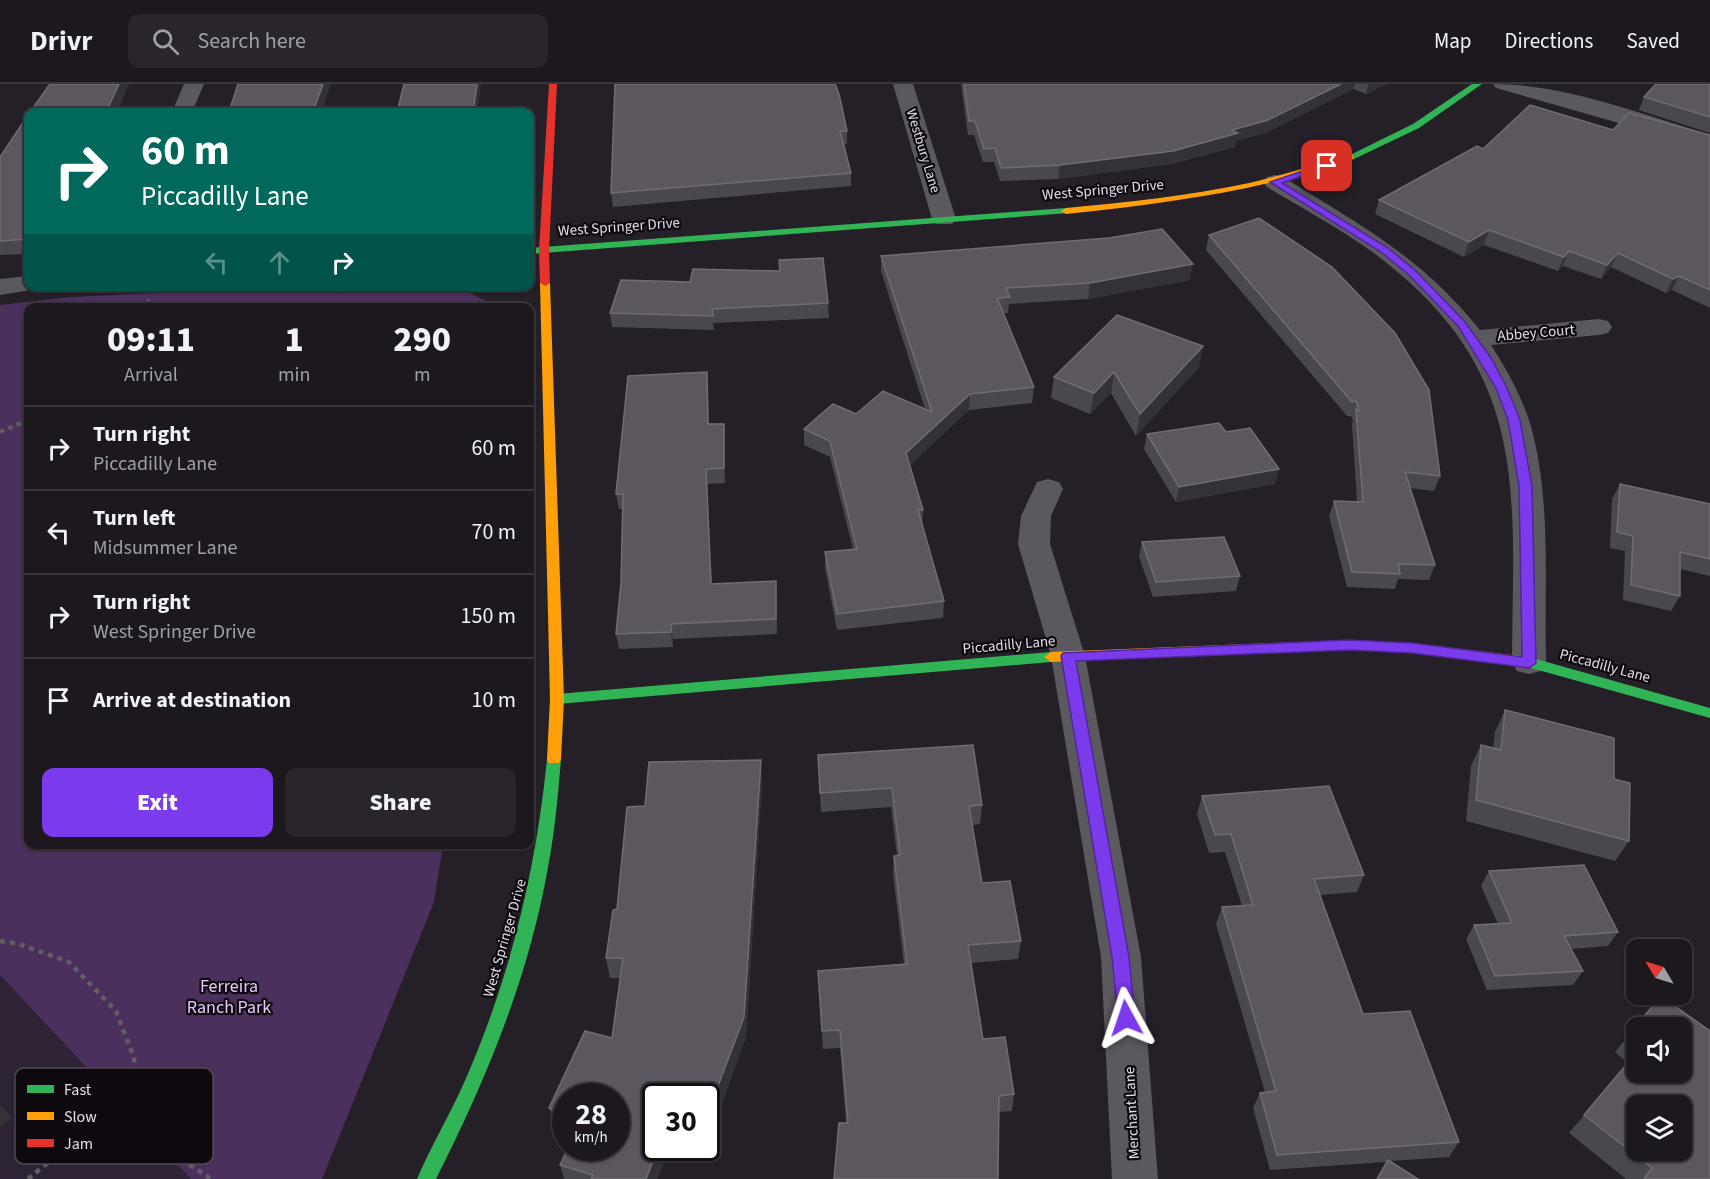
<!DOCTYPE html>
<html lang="en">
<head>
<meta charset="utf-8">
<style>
	body { margin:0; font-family:"Source Sans 3",sans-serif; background:#29252b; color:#f1f3f6; height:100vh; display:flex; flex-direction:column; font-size:22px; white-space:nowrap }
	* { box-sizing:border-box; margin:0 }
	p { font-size:20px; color:#a0a0a4 }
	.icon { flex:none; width:33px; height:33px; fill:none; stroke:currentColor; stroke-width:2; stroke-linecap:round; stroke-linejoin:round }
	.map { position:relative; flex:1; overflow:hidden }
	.details { position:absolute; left:24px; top:219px; width:510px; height:546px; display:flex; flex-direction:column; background:#1c181e; border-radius:12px; box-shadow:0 2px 4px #0004,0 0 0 2px #3a373c }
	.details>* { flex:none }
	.banner { position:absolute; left:24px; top:24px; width:510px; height:183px; border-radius:12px; box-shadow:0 2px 4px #0004,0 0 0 2px #3a373c; background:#00695c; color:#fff; overflow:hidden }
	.needle { width:39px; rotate:308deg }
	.fabs { position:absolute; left:1626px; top:855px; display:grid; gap:12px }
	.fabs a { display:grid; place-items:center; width:66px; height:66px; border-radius:12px; background:#1c181e; box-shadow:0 2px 4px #0004,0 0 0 2px #3a373c; font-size:30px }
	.speed { position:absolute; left:552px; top:999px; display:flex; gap:12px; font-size:30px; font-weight:700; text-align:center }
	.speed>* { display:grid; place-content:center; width:78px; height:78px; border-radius:50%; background:#1c181e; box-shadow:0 2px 4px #0004,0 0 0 2px #3a373c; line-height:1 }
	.speed small { font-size:15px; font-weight:400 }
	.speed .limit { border:3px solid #111; border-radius:9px; background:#fff; color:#111 }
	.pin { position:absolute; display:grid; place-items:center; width:51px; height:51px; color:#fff; margin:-26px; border-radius:12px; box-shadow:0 3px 9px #0006 }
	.me { position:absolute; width:66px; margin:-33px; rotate:355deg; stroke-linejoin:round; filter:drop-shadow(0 0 4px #0008) }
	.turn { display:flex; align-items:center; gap:21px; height:126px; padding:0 18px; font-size:27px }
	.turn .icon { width:78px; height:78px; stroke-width:2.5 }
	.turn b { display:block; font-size:42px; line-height:51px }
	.lanes { display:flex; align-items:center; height:57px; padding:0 18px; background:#0003; justify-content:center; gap:30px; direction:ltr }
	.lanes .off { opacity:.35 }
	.eta { display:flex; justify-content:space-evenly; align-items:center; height:102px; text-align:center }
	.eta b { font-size:36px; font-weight:800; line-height:42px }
	.primary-button { display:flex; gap:12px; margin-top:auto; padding:12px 18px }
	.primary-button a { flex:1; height:69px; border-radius:12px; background:#7c3aed; color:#fff; font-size:24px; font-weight:800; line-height:69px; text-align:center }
	.primary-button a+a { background:#29252b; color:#f1f3f6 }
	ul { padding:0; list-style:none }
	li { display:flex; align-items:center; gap:18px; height:84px; padding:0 18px; border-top:2px solid #3a373c }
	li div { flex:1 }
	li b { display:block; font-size:22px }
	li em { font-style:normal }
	header { display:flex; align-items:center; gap:36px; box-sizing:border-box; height:84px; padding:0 30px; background:#1c181e; border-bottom:2px solid #3a373c }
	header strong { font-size:28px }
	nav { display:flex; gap:33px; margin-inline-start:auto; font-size:21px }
	.search { width:420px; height:54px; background:#29252b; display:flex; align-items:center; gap:15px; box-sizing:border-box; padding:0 21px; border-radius:12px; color:#a0a0a4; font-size:22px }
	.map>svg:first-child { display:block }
</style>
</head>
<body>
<header>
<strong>Drivr</strong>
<div class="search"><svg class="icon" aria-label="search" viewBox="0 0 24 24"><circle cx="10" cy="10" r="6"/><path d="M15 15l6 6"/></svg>Search here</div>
<nav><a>Map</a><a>Directions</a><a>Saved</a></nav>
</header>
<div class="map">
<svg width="1710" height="1095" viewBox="0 0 1710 1095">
	<rect width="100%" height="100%" fill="#252028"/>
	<!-- built -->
	<polygon fill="#2d2335" points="0,891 158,1060 191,1095 0,1095"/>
	<!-- green -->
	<polygon fill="#4b305e" points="282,203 458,203 492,220 492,223 28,224 28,760 443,761 434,818 322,1095 191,1095 0,891 0,221 71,213"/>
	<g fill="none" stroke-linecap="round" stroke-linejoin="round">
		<!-- path-far2 -->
		<polyline stroke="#605e63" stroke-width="3" stroke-dasharray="3 3" stroke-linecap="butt" points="147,224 149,213"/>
		<!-- path-far1 -->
		<polyline stroke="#605e63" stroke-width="4" stroke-dasharray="4.5 4.5" stroke-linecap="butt" points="0,348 28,336"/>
		<!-- path -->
		<g stroke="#605e63" stroke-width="4.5" stroke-dasharray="5 5" stroke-linecap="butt">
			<polyline points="0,857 19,860 69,878 116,927 134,974 136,1021 158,1060 211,1095"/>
			<polyline points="28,1095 61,1068"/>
		</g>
		<!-- street -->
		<g fill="#5b595d" fill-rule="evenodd">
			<polygon points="184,0 204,0 192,28 172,28"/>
			<polygon points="893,0 913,0 956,135 952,140 936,140 932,135"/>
			<path d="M1493,0C1564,0 1642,30 1710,51V65L1496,4Z"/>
			<path d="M1275,91L1283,93C1362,142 1420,172 1480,246L1599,235L1608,237L1612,243L1608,249L1599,251L1491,261C1507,286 1521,311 1530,339C1552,415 1544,500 1546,578L1541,587L1529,590L1517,587L1512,578C1513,404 1531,287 1375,170C1341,145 1303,125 1267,103L1263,98L1267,93Z"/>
			<polygon points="28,192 28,202 39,202 37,205 0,211 0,195"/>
			<polygon points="1048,395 1059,398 1063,405 1051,432 1050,460 1085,572 1141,873 1158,1095 1112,1095 1101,873 1051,572 1018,460 1021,432 1037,398"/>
		</g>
		<!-- fast -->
		<g fill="#30b455" fill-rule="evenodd">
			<polygon points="1472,0 1482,0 1419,44 1354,75 1346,73 1413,40"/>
			<polygon points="1066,124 1069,125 1069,129 530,170 530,164"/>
			<polygon points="1051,568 1058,573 1051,578 557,620 552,619 550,615 552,611 557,610"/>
			<polygon points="1529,573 1710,624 1710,634 1524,582 1522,578 1524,574"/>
			<path d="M554,669L559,671L561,675C558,711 555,747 548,783C529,893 486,996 436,1095H417C432,1060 452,1027 467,992C511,890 536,785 547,675L549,671Z"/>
		</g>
		<!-- slow -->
		<g fill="#ff9f0a" fill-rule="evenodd">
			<path d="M1351,70L1354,71V75C1260,107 1164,120 1066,130L1061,127L1066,124C1127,118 1189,112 1249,99C1284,91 1317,80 1351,70Z"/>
			<polygon points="545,196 550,199 564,615 561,675 559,679 549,679 547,675 550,615 540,199"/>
			<polygon points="1349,556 1412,559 1529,573 1534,574 1536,578 1534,582 1529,583 1412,569 1349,566 1051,578 1044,573 1051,568"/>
		</g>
		<!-- jam -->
		<polygon fill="#e5322d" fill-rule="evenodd" points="549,0 557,0 549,166 550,199 545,202 540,199 539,166"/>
	</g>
	<!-- wall -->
	<g fill="#4b474e" fill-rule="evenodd">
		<polygon points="615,0 847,47 847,60 844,60 851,89 851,102 613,123 611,109"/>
		<polygon points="961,0 1386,0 1366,10 1353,5 1265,49 1236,57 1235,63 1171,80 1058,95 1000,97 994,78 983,78 974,51 968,51"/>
		<polygon points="1710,0 1710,49 1639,26 1644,13"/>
		<polygon points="28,31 28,170 0,171 0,73"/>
		<polygon points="1613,46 1710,51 1710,224 1672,206 1666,209 1611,183 1601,195 1563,182 1558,187 1484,161 1464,173 1375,130 1379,116 1483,65"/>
		<polygon points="1209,151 1440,392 1434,407 1410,404 1435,481 1429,496 1398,495 1395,505 1347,503 1329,432 1334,417 1357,418 1352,340 1353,337 1351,332 1347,332 1206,166"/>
		<polygon points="881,172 1190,196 1088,215 1009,220 1008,229 1003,229 1034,303 1032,319 969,326 910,381 923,426 922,441 944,517 943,534 837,546 825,484 825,468 853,465 830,373 804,361 804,345 856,330 925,325 881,187"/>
		<polygon points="779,176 828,219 829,234 713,239 714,246 612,243 610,229 690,198 779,187"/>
		<polygon points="1117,231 1199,283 1136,352 1111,309 1090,330 1051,314 1054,293"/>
		<polygon points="707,288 709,340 724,340 725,355 725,399 707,400 712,500 776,497 777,550 673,555 673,563 619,565 616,550 621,499 622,425 619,425 616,410"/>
		<polygon points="1226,348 1275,400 1176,418 1144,365 1147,350"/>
		<polygon points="1620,400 1710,420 1710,492 1680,485 1680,512 1671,527 1623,516 1625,467 1610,464 1612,415"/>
		<polygon points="1142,458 1240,492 1236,507 1153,513 1139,473"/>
		<polygon points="1505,626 1614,695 1629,757 1615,777 1466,737 1471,682 1481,661 1493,664 1495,648"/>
		<polygon points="818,671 982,721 980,740 972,741 982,799 1021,857 1018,875 971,879 983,955 1014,1010 1012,1027 846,1039 840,964 823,965 818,887 904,880 893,790 894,772 897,771 891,723 821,728"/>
		<polygon points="762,697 746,953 708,1057 706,1057 706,1012 656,1012 656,1064 669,1064 657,1095 564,1095 560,1081 616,1064 566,1012 566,1046 556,1043 549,1024 612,954 620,894 610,894 606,874 617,825 645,722"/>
		<polygon points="1202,712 1364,791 1357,808 1320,811 1363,930 1459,1058 1449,1073 1390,1077 1418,1095 1376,1095 1386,1078 1270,1086 1253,1024 1260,1009 1265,1008 1216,840 1222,823 1242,822 1225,768 1209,769 1197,730"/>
		<polygon points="1489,787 1618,848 1608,862 1571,865 1583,887 1573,901 1487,906 1466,855 1474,841 1498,840 1481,802"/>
		<path d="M1656,918H1669L1710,947V1095H1626L1569,1049L1628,979L1615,968ZM1636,944H1682V988H1636ZM1636,1022H1682V1066H1636Z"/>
	</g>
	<!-- shaded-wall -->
	<g fill="#353138">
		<polygon points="119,0 129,0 117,28 106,28"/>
		<polygon points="323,0 331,0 321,28 313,28"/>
		<polygon points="477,0 481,0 477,28 473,28"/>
		<polygon points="1341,0 1355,0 1353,5 1265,49 1236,57 1235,63 1171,80 1058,95 1060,81 1232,46"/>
		<polygon points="1368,0 1386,0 1366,10"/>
		<polygon points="1489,146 1484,161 1464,173 1469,158"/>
		<polygon points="1569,167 1563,182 1558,187 1564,173"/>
		<polygon points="1618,169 1611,183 1601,195 1607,181"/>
		<polygon points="1193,180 1190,196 1088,215 1090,199"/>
		<polygon points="1679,192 1672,206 1666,209 1673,195"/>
		<polygon points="1203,262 1199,283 1136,352 1140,330"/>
		<polygon points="707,288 708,302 709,355 708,340"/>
		<polygon points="1114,288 1111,309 1090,330 1094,309"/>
		<polygon points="970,310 969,326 906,385 906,369"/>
		<polygon points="724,340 725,355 725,399 724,384"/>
		<polygon points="706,385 707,400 713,515 711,500"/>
		<polygon points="1279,385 1275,400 1176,418 1179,403"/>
		<polygon points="671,540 673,555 673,563 671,548"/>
		<polygon points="761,676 762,697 746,953 708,1057 706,1049 706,1034"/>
		<polygon points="0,1021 12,1034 0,1043"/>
		<polygon points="658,1064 669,1064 657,1095 646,1095"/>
	</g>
	<!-- building -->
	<g fill="#5c575f" stroke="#716c74" stroke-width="1.5" fill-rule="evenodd">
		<polygon points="50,0 119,0 106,28 30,28"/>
		<polygon points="238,0 323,0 313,28 229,28"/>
		<polygon points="404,0 477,0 473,28 397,28"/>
		<polygon points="615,0 835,0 839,10 847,47 840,47 851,89 611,109"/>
		<polygon points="964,0 1341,0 1268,36 1232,46 1238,49 1173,67 1060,81 1001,84 995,64 984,65 975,37 969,37"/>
		<polygon points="1656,0 1710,0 1710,33 1644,13"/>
		<polygon points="1530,21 1613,46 1629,29 1710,51 1710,206 1679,192 1673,195 1618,169 1607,181 1569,167 1564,173 1489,146 1469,158 1379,116 1477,62 1483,65"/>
		<polygon points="28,31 28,155 0,157 0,73"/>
		<polygon points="1259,134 1332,183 1395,249 1429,306 1440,392 1405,388 1435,481 1398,480 1400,490 1352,488 1334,417 1363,418 1356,325 1359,326 1356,317 1352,318 1209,151"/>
		<polygon points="1162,145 1193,180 1090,199 1006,204 1010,213 997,214 1034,303 970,310 906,369 923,426 918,426 944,517 837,530 825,468 857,465 830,357 804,345 833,320 856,330 883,307 932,328 881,172 1109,154"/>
		<polygon points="823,174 828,219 712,225 713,232 610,229 621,196 690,198 693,185 780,187 779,176"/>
		<polygon points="1117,231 1203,262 1140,330 1114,288 1094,309 1054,293"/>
		<polygon points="707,288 708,340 724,340 724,384 706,385 711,500 776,497 776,535 671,540 671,548 616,550 621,499 623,410 616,410 628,292"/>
		<polygon points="1219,339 1226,348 1250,344 1279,385 1179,403 1147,350"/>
		<polygon points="1620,400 1710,420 1710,475 1680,468 1680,512 1631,501 1633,452 1617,448"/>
		<polygon points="1224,453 1240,492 1156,498 1142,458"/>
		<polygon points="1505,626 1614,654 1614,695 1630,699 1629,757 1476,716 1481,661 1501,666"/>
		<polygon points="973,661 982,721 969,722 982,799 1010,797 1021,857 968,861 983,955 1005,953 1014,1010 999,1012 998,1095 834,1095 839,1039 848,1039 840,946 822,947 818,887 907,880 894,772 900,771 892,704 820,709 818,671"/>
		<polygon points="761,676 744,933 706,1034 706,1012 656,1012 656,1064 658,1064 646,1095 591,1095 593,1091 560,1081 568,1064 616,1064 616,1012 566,1012 566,1029 549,1024 585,947 612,954 623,874 606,874 613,826 617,825 627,723 645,722 649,678"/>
		<polygon points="1329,702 1364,791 1314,795 1363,930 1410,927 1459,1058 1277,1071 1260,1009 1276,1007 1222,823 1253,821 1231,750 1215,751 1202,712"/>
		<polygon points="1584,781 1618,848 1564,852 1583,887 1495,892 1474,841 1512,839 1489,787"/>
		<path d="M1656,918H1669L1710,947V1095H1644L1652,1084L1584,1031L1636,969V988H1682V944H1636V954L1630,949ZM1636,1022H1682V1066H1636Z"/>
		<polygon points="1388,1076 1418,1095 1377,1095"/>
	</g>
	<!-- route -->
	<polygon fill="#7c3aed" stroke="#51269a" stroke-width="1.5" points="1323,80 1331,82 1282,99 1388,164 1416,187 1465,238 1491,274 1507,304 1520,336 1532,402 1536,579 1529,584 1412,569 1349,566 1076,577 1129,873 1135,934 1132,939 1126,942 1120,939 1118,934 1112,873 1061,572 1063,569 1349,556 1412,559 1522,573 1519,402 1508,336 1496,304 1458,242 1409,191 1381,168 1270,98"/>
	<g text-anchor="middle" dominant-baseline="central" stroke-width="4.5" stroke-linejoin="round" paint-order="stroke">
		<!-- far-street labels -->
		<g font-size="14" fill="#e3dde7" stroke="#0d090f">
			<text transform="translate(923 67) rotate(73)">Westbury Lane</text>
		</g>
		<!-- street labels -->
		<g font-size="15" fill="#e3dde7" stroke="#0d090f">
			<text transform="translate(1103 106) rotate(-5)">West Springer Drive</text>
			<text transform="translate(619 143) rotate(-4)">West Springer Drive</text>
			<text transform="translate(1536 249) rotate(-5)">Abbey Court</text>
			<text transform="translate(1009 561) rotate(-5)">Piccadilly Lane</text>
			<text transform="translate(1605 582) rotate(15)">Piccadilly Lane</text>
			<text transform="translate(505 854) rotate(-74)">West Springer Drive</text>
			<text transform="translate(1132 1029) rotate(-93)">Merchant Lane</text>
		</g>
		<!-- near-park labels -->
		<g font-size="18" fill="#e6c9fc" stroke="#0d090f">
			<text x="229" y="902">Ferreira<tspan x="229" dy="21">Ranch Park</tspan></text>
		</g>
	</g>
	<!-- legend -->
	<rect x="15" y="984" width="198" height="96" rx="9" fill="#0d090f" stroke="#4d4950" stroke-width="1.5"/>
	<rect x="27" y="1001" width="27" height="8" fill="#30b455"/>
	<rect x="27" y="1028" width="27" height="8" fill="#ff9f0a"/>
	<rect x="27" y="1055" width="27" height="8" fill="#e5322d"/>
	<g font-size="16" fill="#e3dde7">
		<text x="64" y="1011">Fast</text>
		<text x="64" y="1038">Slow</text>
		<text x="64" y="1065">Jam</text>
	</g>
</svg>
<div class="fabs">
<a><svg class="needle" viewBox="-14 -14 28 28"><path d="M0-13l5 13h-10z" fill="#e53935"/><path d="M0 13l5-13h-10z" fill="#a0a0a4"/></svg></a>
<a><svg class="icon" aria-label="sound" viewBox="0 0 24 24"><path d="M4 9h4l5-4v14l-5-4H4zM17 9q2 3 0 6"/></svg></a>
<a><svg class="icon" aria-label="layers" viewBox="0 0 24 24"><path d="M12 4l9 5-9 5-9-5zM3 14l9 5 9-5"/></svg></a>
</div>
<div class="speed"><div>28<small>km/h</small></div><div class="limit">30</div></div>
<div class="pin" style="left:1327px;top:82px;background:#d93025"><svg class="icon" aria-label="arrive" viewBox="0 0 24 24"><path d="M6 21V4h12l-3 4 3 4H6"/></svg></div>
<svg class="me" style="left:1126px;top:934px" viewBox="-20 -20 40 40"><path d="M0-17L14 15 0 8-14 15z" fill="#7c3aed" stroke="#fff" stroke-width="4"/></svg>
<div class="banner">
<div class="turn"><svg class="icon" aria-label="right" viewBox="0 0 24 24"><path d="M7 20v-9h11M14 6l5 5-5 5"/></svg><div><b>60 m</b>Piccadilly Lane</div></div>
<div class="lanes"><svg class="icon off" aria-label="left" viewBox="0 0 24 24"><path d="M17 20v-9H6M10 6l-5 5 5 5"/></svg><svg class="icon off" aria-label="ahead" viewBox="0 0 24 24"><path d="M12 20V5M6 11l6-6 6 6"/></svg><svg class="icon" aria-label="right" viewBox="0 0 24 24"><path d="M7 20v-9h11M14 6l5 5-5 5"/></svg></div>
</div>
<section class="details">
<div class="eta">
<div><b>09:11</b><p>Arrival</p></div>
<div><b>1</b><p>min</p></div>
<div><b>290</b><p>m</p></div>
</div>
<ul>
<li><svg class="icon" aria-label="right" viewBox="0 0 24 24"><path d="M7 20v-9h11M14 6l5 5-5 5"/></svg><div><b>Turn right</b><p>Piccadilly Lane</p></div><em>60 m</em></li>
<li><svg class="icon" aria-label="left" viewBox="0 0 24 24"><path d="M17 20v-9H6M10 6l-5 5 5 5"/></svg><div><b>Turn left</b><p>Midsummer Lane</p></div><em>70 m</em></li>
<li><svg class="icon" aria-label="right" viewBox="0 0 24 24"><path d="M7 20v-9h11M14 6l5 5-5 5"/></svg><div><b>Turn right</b><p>West Springer Drive</p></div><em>150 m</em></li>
<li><svg class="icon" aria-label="arrive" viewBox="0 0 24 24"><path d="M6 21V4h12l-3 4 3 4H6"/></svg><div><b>Arrive at destination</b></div><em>10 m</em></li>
</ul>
<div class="primary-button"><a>Exit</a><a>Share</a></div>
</section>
</div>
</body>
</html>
